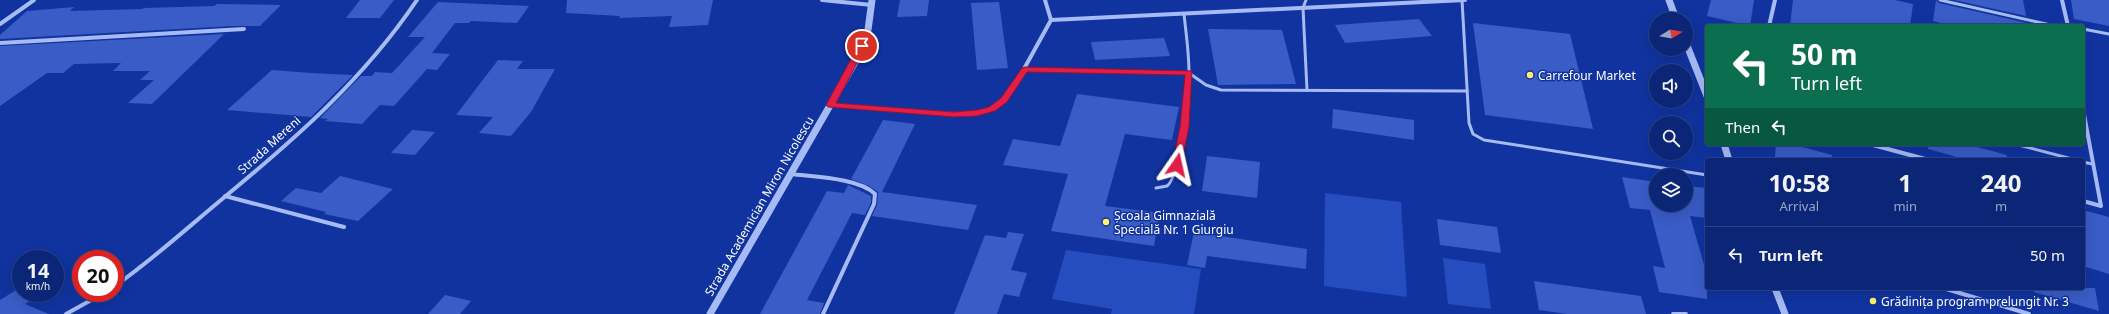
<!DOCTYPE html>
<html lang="en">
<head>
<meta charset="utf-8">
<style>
	body { margin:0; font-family:"Noto Sans",sans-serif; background:#1a327f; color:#f1f3f6; height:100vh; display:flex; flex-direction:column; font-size:15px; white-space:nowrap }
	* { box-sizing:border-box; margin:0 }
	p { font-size:13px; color:#9aa5c6 }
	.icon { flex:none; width:22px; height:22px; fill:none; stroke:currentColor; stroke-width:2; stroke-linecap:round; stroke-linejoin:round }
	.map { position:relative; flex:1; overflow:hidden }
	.sheet { position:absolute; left:1705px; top:158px; width:380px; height:132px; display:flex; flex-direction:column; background:#0c2677; border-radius:4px; box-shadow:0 4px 16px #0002,0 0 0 1px #2c4389 }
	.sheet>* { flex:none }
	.banner { position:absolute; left:1705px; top:24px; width:380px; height:122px; border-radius:4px; box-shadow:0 4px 16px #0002,0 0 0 1px #2c4389; background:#0b6e4f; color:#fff; overflow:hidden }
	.needle { width:26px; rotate:79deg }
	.fabs { position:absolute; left:1649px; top:12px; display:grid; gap:8px }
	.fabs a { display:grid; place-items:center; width:44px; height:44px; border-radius:50%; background:#0c2677; box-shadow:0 4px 16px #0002,0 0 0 1px #2c4389; font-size:20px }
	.speed { position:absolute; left:12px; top:250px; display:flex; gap:8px; font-size:20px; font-weight:700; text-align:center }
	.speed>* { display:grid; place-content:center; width:52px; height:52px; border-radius:50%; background:#0c2677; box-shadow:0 4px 16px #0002,0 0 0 1px #2c4389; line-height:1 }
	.speed small { font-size:10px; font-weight:400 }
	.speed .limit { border:6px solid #d22; background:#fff; color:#111 }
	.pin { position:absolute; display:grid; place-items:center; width:34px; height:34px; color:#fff; margin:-17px; border:2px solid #fff; border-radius:50%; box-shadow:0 1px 4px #0007 }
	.me { position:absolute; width:44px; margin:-22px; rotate:11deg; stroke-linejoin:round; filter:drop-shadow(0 0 3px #0008) }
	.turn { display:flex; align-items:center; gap:14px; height:84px; padding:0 20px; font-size:18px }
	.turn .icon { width:52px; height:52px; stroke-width:2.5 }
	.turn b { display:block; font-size:28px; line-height:34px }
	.then { display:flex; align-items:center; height:38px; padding:0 20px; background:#0003; gap:8px; font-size:15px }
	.eta { display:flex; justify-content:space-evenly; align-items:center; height:68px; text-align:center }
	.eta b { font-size:24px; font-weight:700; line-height:28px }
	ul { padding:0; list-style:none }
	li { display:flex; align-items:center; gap:12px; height:56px; padding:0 20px; border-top:1px solid #2c4389 }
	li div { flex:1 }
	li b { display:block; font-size:15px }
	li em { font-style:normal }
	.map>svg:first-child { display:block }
</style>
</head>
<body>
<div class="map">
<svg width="2109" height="314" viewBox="0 0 2109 314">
	<rect width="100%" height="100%" fill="#10339f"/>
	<!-- green -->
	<g fill="#264dbf">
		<polygon points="1325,193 1401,202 1407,297 1324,286"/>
		<polygon points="1066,250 1201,269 1194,314 1111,314 1112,309 1052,299"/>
		<polygon points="1443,258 1485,264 1491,309 1448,304"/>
	</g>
	<!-- building -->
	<g fill="#395cc6">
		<polygon points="360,0 394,0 380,18 346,18"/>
		<polygon points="567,0 713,0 708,25 669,27 672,16 619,18 620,16 566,13"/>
		<polygon points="900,0 929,0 927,16 897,17"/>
		<polygon points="1711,0 1754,0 1750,26 1707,16"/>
		<polygon points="1793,0 1895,0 1913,4 1910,26 1790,26"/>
		<polygon points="1936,0 1939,3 2027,23 2027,26 1953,26 1933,21"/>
		<polygon points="1954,0 2023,0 2026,16"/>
		<polygon points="2071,0 2109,0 2109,26 2074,19"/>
		<polygon points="438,2 529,6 517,23 471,21 469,23 455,23 432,53 450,54 437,70 427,69 394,106 380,105 362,124 325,121 328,119 320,118 361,76 372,76 375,72 392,73 425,37 408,37"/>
		<polygon points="999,2 1008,68 977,70 971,3"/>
		<polygon points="217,4 281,5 260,26 232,26 0,39 0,35 27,11 74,7 70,11 142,9 144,8 214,6"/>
		<polygon points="1419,19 1432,36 1345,43 1335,25"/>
		<polygon points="1473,23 1570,34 1593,129 1485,115"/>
		<polygon points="1208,29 1282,30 1296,84 1218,85"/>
		<polygon points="224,34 152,104 128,103 154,80 140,80 150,71 113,71 121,63 74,64 63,73 47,73 0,106 0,46"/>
		<polygon points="1164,38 1170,56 1095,60 1091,42"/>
		<polygon points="498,60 523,61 517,69 555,69 531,112 511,136 479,133 493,117 456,115"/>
		<polygon points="272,70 311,73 353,75 311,117 227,110"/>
		<polygon points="1077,94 1179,107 1172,140 1125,134 1105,206 1160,213 1154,246 1051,231 1068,174 1003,165 1013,139 1060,146"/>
		<polygon points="1333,109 1414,120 1414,140 1332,128"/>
		<polygon points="883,120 915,124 882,192 977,205 968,230 872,216 877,205 878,192 869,186 851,179"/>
		<polygon points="412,130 435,132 415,155 391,153"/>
		<polygon points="1776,144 1791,144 1832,155 1831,160 1785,160 1775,157"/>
		<polygon points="1928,144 1966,144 2007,155 2006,160 1968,160 1928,149"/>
		<polygon points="1207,156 1260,162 1257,198 1202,191"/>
		<polygon points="340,176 393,189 358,221 324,214 326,212 281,201 296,188 321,193"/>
		<polygon points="1622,177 1656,182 1656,205 1686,205 1686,186 1707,188 1707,218 1690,216 1707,275 1707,299 1659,292 1653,266 1665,268 1650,210 1630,208"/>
		<polygon points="848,185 871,196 871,203 865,215 852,213 807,300 824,303 820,314 760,314 827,191 844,193"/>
		<polygon points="2083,210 2109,217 2109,274 2083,266"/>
		<polygon points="1437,219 1497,227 1501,253 1440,245"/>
		<polygon points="1008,232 1024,234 1011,270 1027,273 1019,297 1004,294 997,314 954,314 985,235 1006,238"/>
		<polygon points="1194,232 1307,249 1306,269 1207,256 1205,268 1187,265"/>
		<polygon points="1534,281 1641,296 1646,314 1567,314 1539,310"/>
		<polygon points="21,287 21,293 42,293 25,304 49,314 0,314 0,300"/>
		<polygon points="2035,288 2095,288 2099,311 2034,292"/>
		<polygon points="445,295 471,301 460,314 428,314"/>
	</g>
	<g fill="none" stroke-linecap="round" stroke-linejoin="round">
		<!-- service -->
		<g stroke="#a6bbf5" stroke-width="3">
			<polyline points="1306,0 1303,8 1307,90"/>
			<polyline points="1462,0 1469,123 1473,134 1484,140 1707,175"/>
			<polyline points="1940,0 2055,26"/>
			<polyline points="2083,29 2109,34"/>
			<polyline points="1025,70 1189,73 1206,85 1221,90 1467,91"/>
			<polyline points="2015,144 2076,160"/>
			<polyline points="2083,162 2092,164"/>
			<path d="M1156,188L1167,186C1180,177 1189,91 1189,73C1189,53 1186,33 1184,14"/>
		</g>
		<!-- minor -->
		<g stroke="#a6bbf5" stroke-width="4">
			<polyline points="822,0 872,5"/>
			<polyline points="1045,0 1051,20 1465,0"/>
			<polyline points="2062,0 2068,26"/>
			<polyline points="0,24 34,0"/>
			<polyline points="1769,26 1775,0"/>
			<polyline points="0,43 244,29"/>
			<polyline points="831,105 954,114 977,113 992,109 1004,100 1014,87 1051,20"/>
			<polyline points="2083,109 2101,206 2083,201"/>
			<polyline points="1869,144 1929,160"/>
			<path d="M791,174C814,177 859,178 875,194L874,204L823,314"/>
			<polyline points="225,196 344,227"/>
			<path d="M115,286C152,260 186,229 221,200C295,139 363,80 417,0"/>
			<polyline points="1943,288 2029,314"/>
			<polyline points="66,314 104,293"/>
			<polyline points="1673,314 1686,314"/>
		</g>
		<!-- tertiary -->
		<g stroke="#a6bbf5" stroke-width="7">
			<polyline points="1669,0 1676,19"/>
			<polyline points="1686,43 1707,96"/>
			<polyline points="1724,144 1729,160"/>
			<polyline points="1775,288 1785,314"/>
			<polyline points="710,314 855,62 868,30 872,0"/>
		</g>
	</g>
	<!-- route -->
	<polygon fill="#e11d48" stroke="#92132f" points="862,43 866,46 836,103 954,112 977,110 989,107 1001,98 1022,68 1025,67 1192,71 1189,127 1181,165 1177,168 1172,165 1180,127 1185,75 1027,72 1007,102 995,111 977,116 954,117 828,107 826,105 858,46"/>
	<!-- markers -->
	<g fill="#fff16b" stroke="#10339f" stroke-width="1.5">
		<circle cx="1530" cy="75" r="4"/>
		<circle cx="1106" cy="222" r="4"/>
		<circle cx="1873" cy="301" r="4"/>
	</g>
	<g text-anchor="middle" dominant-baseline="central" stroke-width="3" stroke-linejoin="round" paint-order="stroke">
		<!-- poi labels -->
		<g font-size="12" fill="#fff" stroke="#10339f" text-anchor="start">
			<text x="1538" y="75">Carrefour Market</text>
			<text x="1114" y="215">Școala Gimnazială<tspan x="1114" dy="14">Specială Nr. 1 Giurgiu</tspan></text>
			<text x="1881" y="301">Grădinița program prelungit Nr. 3</text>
		</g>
		<!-- street labels -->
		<g font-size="12" fill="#fff" stroke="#10339f">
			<text transform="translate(269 145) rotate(-42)">Strada Mereni</text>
			<text transform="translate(759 206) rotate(-60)">Strada Academician Miron Nicolescu</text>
		</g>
	</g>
</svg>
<div class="fabs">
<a><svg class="needle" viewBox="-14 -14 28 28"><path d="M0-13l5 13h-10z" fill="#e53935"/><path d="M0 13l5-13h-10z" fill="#9aa5c6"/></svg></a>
<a><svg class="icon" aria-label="sound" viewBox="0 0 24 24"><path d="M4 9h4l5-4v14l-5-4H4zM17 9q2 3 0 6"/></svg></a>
<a><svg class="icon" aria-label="search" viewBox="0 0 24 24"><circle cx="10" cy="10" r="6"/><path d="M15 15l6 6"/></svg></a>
<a><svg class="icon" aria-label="layers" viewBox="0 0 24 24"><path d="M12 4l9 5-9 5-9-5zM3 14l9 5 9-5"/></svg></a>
</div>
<div class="speed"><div>14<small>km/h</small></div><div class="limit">20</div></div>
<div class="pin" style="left:862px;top:46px;background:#d93025"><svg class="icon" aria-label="arrive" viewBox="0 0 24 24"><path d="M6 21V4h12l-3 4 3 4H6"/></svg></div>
<svg class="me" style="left:1177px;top:165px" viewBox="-20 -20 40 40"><path d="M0-17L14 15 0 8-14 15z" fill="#e11d48" stroke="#fff" stroke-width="4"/></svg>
<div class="banner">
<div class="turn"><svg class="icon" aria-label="left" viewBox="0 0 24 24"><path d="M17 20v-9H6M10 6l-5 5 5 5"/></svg><div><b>50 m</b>Turn left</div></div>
<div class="then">Then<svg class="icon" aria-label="left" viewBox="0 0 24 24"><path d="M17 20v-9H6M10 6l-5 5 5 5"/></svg></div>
</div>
<section class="sheet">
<div class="eta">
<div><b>10:58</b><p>Arrival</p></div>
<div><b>1</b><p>min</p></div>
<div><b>240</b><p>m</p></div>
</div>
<ul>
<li><svg class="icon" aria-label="left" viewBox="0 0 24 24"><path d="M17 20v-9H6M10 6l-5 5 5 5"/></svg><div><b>Turn left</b></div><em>50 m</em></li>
</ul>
</section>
</div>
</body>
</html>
